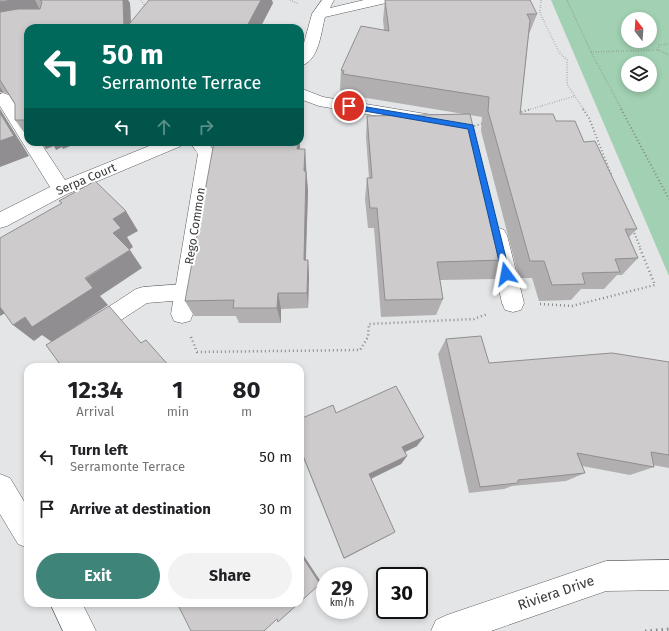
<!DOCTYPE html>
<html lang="en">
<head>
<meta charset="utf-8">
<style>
	body { margin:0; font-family:"Fira Sans",sans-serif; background:#f2f2f2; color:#202124; height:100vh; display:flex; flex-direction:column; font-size:15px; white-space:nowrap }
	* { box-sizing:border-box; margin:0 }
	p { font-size:13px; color:#757577 }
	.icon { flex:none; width:22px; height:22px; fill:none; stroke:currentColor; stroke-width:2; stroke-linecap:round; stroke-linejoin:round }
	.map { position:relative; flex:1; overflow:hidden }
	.panel { position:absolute; left:24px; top:363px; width:280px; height:244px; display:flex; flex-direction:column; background:#fff; border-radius:12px; box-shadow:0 2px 6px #0003 }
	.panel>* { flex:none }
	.top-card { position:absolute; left:24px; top:24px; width:280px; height:122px; border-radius:12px; box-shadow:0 2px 6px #0003; background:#00695c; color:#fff; overflow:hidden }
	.needle { width:26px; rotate:343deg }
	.controls { position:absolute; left:621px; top:12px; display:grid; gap:8px }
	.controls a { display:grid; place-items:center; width:36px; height:36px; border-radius:50%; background:#fff; box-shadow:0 2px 6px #0003; font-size:20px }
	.speed { position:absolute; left:316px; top:567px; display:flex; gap:8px; font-size:20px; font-weight:700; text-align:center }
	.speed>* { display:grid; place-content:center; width:52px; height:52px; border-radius:50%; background:#fff; box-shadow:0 2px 6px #0003; line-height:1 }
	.speed small { font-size:10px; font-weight:400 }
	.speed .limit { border:2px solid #111; border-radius:6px; background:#fff; color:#111 }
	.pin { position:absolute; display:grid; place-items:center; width:34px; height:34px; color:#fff; margin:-17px; border:2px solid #fff; border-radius:50%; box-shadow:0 1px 4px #0007 }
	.me { position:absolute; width:44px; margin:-22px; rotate:347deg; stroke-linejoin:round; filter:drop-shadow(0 0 3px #0008) }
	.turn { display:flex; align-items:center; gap:14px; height:84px; padding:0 12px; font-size:18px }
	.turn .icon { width:52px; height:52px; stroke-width:2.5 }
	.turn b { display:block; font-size:28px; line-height:34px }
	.lanes { display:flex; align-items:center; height:38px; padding:0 12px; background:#0003; justify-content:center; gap:20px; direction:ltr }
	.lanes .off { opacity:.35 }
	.eta { display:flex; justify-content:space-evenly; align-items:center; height:68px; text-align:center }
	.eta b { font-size:24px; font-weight:700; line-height:28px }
	.button { display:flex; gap:8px; margin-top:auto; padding:8px 12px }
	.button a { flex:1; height:46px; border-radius:24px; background:#3f8479; color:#fff; font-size:16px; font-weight:700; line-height:46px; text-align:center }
	.button a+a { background:#f2f2f2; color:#202124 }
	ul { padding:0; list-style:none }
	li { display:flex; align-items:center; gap:12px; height:52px; padding:0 12px }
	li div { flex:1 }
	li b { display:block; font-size:15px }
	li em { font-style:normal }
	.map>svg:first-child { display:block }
</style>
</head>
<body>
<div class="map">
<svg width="669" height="631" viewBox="0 0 669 631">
	<rect width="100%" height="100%" fill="#e3e5e7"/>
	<!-- green -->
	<path fill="#a1d0b2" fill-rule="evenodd" d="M551,0H669V276ZM628,19H650V41H628ZM628,63H650V85H628Z"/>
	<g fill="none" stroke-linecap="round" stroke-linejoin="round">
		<defs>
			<polygon id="service" points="184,284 191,287 193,292 191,297 184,300 147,303 101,333 94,335 87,333 84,327 87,321 136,289 143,287"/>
			<g id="minor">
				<path d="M322,0H334L330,8L364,0H387L386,3L325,17C321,32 319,62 300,66V53L302,50L312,14Z"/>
				<polygon points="300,88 323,97 432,115 438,116 440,120 438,124 432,125 319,106 300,99"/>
				<polygon points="3,93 9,95 28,125 28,142 40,142 65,180 159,142 183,142 181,146 67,194 7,226 0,228 0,212 50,187 0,106 0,94"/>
				<polygon points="190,142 207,142 216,153 193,314 190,321 182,323 174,321 171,314 198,154"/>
				<polygon points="497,227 504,230 507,235 524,303 521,310 513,312 505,310 502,303 487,235 490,230"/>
				<polygon points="0,474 10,478 28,508 28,548 18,544 0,514"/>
				<polygon points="669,560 669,590 606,591 491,631 431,631 436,620 447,615 606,561"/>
				<polygon points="50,603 82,603 96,631 63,631"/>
			</g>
		</defs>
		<!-- service casing -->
		<use href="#service" stroke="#5b5c5f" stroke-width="1"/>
		<!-- minor casing -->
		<use href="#minor" stroke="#5b5c5f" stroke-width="1"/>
		<!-- path-far3 -->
		<g stroke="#87888a" stroke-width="1.5" stroke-dasharray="0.5 2" stroke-linecap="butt">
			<polyline points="141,0 146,8"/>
			<polyline points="290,0 299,4"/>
			<polyline points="541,0 540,13 559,52 567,60 567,84 584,110"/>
			<polyline points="567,0 591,52 622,110"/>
			<polyline points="658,50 659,45 669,44"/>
			<polyline points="591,52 658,50 669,55"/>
			<polyline points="528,110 575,96"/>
		</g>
		<!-- path-far2 -->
		<g stroke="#87888a" stroke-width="2" stroke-dasharray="1 2.5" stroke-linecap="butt">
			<polyline points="583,109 589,118 611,174"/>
			<polyline points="621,109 669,199"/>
			<polyline points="518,113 531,109"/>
			<polyline points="471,127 484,123"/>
			<polyline points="633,230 640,247"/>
		</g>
		<!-- path-far1 -->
		<g stroke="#87888a" stroke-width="2.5" stroke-dasharray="1 3" stroke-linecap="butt">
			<polyline points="540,304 572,306 655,285 639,246"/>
			<polyline points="191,337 197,352 360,350 368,337 369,324 474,319 487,314"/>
		</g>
		<!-- path -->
		<polyline stroke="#87888a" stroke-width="3" stroke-dasharray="1.5 4" stroke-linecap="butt" points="645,631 669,629"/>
		<!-- service -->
		<use href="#service" fill="#fff" fill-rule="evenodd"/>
		<!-- minor -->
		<use href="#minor" fill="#fff" fill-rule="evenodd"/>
	</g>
	<!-- wall -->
	<g fill="#b1afb0">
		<polygon points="0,0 128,0 130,3 131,22 273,3 260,28 28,28 28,138 15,120 15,104 9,94 3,92 0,92"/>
		<polygon points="385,0 537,14 529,34 520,114 556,121 584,142 637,229 629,237 638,258 622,275 617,275 604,289 581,289 571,300 539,301 532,278 519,278 481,131 482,117 470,115 505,260 495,279 440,280 443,299 436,315 381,317 374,228 368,228 365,199 367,178 369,178 366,137 367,116 464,114 342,94 342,91 340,90 341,70 384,30 383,20"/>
		<polygon points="300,149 305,149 308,191 306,260 308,260 309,276 308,308 281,309 281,323 239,323 236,316 194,316 185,301"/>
		<polygon points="446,339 489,363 669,362 669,468 653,465 654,467 630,475 582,466 585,473 566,481 512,486 504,489 469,493 438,354"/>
		<polygon points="336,413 417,446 405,452 407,456 401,464 371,479 390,535 344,559 300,450 300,419"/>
	</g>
	<!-- shaded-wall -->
	<g fill="#908e90">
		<polygon points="13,0 35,0 44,18 0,23 0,2"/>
		<polygon points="123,0 128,0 130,3 131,28 124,28"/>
		<polygon points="261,0 272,0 273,3 260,28 246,28"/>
		<polygon points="0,87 3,92 0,92"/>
		<polygon points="0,109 29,156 0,167"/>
		<polygon points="42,142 80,142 63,149 62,147 56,150 54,146 46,149"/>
		<polygon points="97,142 106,142 99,145"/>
		<polygon points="298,142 300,142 300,147 299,168 297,149"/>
		<polygon points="305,149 306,168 305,190 304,171"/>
		<polygon points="306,171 308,191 305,276 304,260"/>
		<polygon points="126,211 138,231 127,237 133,247 126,252 113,233 113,219"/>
		<polygon points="130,250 142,268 100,296 108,305 52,342 42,335 34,341 13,325"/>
		<polygon points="308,260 309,276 308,308 307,293"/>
		<polygon points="278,293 281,309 281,323 277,308"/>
		<polygon points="0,301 11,310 0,316"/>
		<polygon points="424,437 417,446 397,456 402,447"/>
		<polygon points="407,456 401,464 366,481 369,474"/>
		<polygon points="300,550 321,582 320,584 300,553"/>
	</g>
	<!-- building -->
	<g fill="#cecbcd" stroke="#908e90">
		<polygon points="0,0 13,0 0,2"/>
		<polygon points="40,0 123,0 124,28 28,28 28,123 26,120 15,120 15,104 0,80 0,12 18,9 40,9 42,2"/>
		<polygon points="149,0 261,0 246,28 126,28"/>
		<polygon points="385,0 530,0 537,14 527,14 530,20 520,114 553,114 556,121 575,121 584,142 595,141 637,229 625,229 638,258 615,259 620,272 582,273 585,284 552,285 544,261 530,261 488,111 489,97 343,74 344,71 341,70 361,26 389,31"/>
		<polygon points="0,113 14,136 0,141"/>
		<polygon points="470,114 505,260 437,262 443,299 385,300 377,208 370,208 367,178 372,178 367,116"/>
		<polygon points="214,142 298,142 297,149 305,149 304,171 306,171 304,260 308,260 307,293 278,293 277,308 233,308 234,300 185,301"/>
		<polygon points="95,181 126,211 113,219 121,228 113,233 130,250 85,278 93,288 32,327 25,317 13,325 0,307 0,238 62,203 59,201"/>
		<polygon points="109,306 141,343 146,340 170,367 62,367 46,345"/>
		<polygon points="481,336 489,363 612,353 669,362 669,455 651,452 654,467 577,453 585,473 518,480 518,483 480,487 446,339"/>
		<polygon points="396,386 424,437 402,447 407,456 369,474 395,532 344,558 300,448 300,419 333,405 336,413"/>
		<polygon points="300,553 320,584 300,602"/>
		<polygon points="177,603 299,603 278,622 277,619 264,631 191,631"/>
	</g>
	<!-- route -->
	<polygon fill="#1a73e8" stroke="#114b97" points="349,104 473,125 510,274 509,276 503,276 502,274 468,129 347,108 346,106"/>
	<g text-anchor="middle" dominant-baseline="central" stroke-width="4" stroke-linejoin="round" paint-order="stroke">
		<!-- street labels -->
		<g font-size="12" fill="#38393a" stroke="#fff">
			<text transform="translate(86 179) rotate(-23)">Serpa Court</text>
			<text transform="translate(195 226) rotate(-81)">Rego Common</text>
		</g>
		<!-- near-street labels -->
		<g font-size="14" fill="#38393a" stroke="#fff">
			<text transform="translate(556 593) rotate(-19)">Riviera Drive</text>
		</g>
	</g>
</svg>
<div class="controls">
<a><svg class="needle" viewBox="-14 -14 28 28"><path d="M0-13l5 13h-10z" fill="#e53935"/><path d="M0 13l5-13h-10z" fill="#757577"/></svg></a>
<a><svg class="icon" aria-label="layers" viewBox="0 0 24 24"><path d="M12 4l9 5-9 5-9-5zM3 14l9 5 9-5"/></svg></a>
</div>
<div class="speed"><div>29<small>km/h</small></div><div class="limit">30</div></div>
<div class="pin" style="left:349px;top:106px;background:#d93025"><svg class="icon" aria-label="arrive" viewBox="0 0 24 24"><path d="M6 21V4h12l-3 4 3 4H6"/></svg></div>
<svg class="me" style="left:506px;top:274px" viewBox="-20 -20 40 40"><path d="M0-17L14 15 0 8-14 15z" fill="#1a73e8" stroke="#fff" stroke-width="4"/></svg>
<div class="top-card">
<div class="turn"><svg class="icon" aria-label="left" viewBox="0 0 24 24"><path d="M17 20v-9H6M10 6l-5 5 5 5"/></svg><div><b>50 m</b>Serramonte Terrace</div></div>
<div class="lanes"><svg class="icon" aria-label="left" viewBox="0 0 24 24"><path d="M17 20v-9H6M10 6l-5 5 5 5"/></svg><svg class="icon off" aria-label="ahead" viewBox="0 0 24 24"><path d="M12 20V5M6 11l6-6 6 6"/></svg><svg class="icon off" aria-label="right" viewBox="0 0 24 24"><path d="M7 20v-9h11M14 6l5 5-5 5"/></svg></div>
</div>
<section class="panel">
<div class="eta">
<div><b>12:34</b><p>Arrival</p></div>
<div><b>1</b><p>min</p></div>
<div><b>80</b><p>m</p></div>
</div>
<ul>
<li><svg class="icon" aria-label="left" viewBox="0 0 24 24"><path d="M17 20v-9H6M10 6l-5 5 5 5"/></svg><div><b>Turn left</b><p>Serramonte Terrace</p></div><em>50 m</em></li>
<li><svg class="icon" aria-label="arrive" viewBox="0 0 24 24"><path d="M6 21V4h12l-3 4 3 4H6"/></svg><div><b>Arrive at destination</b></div><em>30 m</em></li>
</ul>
<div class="button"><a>Exit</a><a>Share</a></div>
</section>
</div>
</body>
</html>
